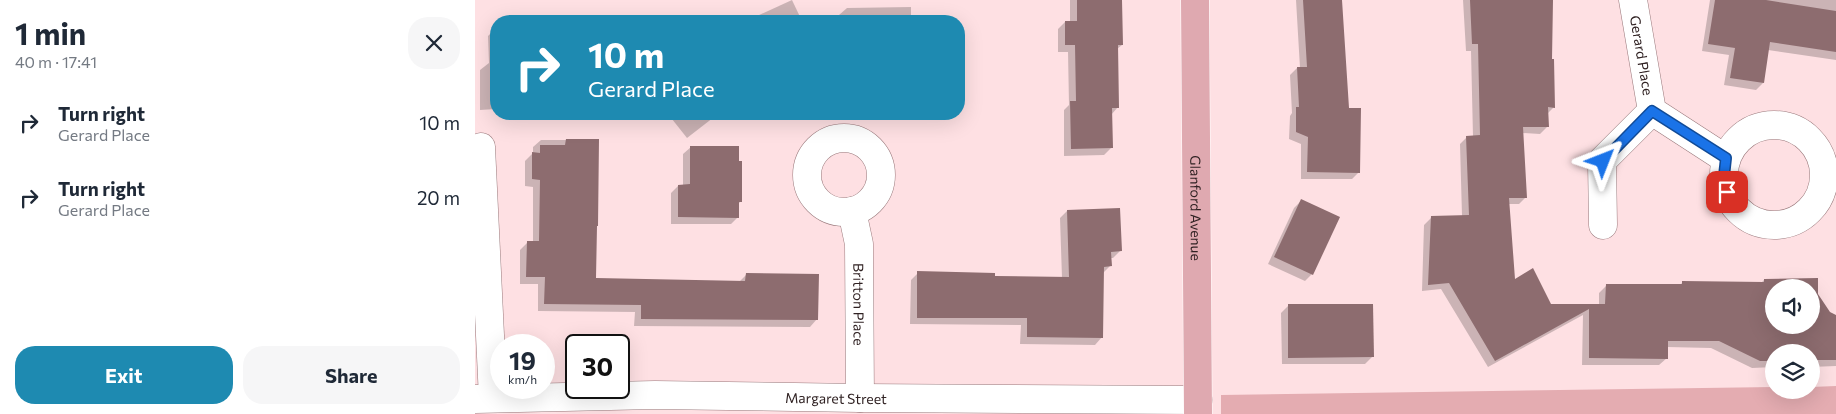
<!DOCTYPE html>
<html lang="en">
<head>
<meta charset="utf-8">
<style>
	body { margin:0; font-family:Commissioner,sans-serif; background:#f6f6f7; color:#1f2937; height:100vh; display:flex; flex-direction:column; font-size:19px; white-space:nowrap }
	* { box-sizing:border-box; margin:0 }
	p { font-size:16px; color:#747a83 }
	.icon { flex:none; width:28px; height:28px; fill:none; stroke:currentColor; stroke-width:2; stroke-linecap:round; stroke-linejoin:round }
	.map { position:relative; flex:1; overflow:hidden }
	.details { display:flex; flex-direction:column; background:#fff; width:475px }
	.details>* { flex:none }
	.top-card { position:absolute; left:15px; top:15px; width:475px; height:105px; border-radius:20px; box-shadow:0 5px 20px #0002; background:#1e8ab1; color:#fff; overflow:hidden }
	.tools { position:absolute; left:1290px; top:279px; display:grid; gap:10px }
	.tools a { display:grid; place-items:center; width:55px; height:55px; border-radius:50%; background:#fff; box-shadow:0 5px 20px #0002; font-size:25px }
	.speed { position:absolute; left:15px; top:334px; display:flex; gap:10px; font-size:25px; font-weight:700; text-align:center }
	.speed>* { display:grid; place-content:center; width:65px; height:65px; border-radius:50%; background:#fff; box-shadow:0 5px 20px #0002; line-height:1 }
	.speed small { font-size:12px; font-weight:400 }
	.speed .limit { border:2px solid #111; border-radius:8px; background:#fff; color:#111 }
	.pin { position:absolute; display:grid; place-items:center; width:42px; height:42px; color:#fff; margin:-21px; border-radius:10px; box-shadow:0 2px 8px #0006 }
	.me { position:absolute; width:55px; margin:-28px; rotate:45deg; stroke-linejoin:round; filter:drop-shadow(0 0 4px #0008) }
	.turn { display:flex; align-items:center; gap:18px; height:105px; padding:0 15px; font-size:22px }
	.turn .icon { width:65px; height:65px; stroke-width:2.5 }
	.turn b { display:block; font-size:35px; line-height:42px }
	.round { display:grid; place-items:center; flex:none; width:52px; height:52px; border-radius:20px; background:#f6f6f7 }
	.headline { display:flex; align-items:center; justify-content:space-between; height:85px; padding:0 15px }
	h1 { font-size:30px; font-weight:700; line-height:38px }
	.cta { display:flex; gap:10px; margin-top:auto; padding:10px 15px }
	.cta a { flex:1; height:58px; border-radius:20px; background:#1e8ab1; color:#fff; font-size:20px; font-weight:700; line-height:58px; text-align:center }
	.cta a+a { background:#f6f6f7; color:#1f2937 }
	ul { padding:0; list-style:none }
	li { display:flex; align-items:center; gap:15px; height:75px; padding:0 15px }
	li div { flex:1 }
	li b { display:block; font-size:19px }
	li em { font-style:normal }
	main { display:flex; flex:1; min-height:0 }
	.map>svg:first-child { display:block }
</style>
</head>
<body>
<main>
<section class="details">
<div class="headline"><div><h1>1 min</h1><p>40 m · 17:41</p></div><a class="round"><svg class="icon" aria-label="close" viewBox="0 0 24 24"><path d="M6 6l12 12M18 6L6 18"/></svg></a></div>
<ul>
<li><svg class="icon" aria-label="right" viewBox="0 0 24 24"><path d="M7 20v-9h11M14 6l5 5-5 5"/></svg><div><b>Turn right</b><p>Gerard Place</p></div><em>10 m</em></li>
<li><svg class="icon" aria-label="right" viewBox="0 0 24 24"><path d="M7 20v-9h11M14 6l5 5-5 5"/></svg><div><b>Turn right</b><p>Gerard Place</p></div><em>20 m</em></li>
</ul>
<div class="cta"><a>Exit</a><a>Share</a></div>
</section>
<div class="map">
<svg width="1361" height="414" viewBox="0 0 1361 414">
	<rect width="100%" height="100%" fill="#fee0e3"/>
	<!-- green -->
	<polygon fill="#e4acb1" points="1361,386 1361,414 746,414 746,395 1299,387 1299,390 1336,390 1336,387"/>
	<!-- shadow -->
	<g fill="#0003" fill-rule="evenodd">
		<polygon points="317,0 327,21 271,21"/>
		<polygon points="595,0 646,0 647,45 642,49 643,107 636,115 636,148 629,155 589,156 589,110 594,105 593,52 583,52 583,29 590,22 595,22"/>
		<polygon points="821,0 866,0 873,109 884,172 877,179 826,179 826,144 814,139 815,116 817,113 815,75 822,68 825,68"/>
		<path d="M988,0H1076L1075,61L1079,107L1072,114V127L1065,134L1047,133L1051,197L1044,204H1033L1039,281L1076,305H1124V293L1131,286H1204L1208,282L1286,283L1289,280L1342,279V295L1354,313L1361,316V366L1336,367V352H1299V367L1277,368L1236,348L1192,347V358L1184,365H1107L1108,315L1013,367L966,289L947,291L949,225L956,218L987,216L985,144L992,137H998L996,51H991ZM1299,288H1336V325H1299Z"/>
		<polygon points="1235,0 1361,0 1361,60 1293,50 1288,83 1281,90 1249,85 1254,55 1227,51"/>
		<polygon points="436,7 436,21 365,21 364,15 372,8"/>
		<polygon points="20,29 21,109 5,110 5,70 14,63 13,36"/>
		<polygon points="193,114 243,114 212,138"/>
		<polygon points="66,140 122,140 120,279 264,282 271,275 342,319 335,327 159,326 160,312 63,311 63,284 45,284 45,250 52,243 58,243 58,187 50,186 50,161 58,153 58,147"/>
		<polygon points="216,147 266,201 263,204 263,217 256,224 196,224 196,193 203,186 208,186 208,154"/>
		<polygon points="826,201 837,274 830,281 793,264 819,208"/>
		<polygon points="592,211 645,251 638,258 635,258 635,266 628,273 627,337 620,345 545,344 546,325 435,324 436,280 443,273 519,278 587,278 585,218"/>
		<polygon points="814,305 897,357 890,364 807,364 806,313"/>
	</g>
	<!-- building -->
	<g fill="#8d6c6f" fill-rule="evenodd">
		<polygon points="602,0 647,0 648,45 643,45 644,108 637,108 638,148 596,149 595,101 601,101 600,45 590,45 590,21 602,21"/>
		<polygon points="828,0 867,0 874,108 886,108 885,173 832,172 833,137 821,132 821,107 824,107 822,67 832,67"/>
		<path d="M995,0H1078L1077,59H1079L1080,108L1073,107L1074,127H1048L1052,198H1034L1040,279L1058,268L1076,304H1130L1131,284H1207V281L1289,282V279L1343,278V294L1355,312L1361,315V360H1336V352H1299V361H1285L1244,341H1193V359L1114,358V309L1020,361L974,283L953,285L956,216L994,215L991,136L1005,135L1003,44H997ZM1299,288H1336V325H1299Z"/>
		<polygon points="1240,0 1291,0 1361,11 1361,52 1295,42 1289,83 1255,78 1260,48 1233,44"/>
		<polygon points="91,139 124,139 123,226 122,226 121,278 270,281 271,273 344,274 343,320 166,319 166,305 69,304 70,277 51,277 52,241 64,241 65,180 57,179 57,152 65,153 65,145 90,145"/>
		<polygon points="215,146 264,146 264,161 267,161 267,202 264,202 264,218 203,217 203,185 215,184"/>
		<polygon points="826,199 865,217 838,275 799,257"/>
		<polygon points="645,208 647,251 636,252 637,266 629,267 628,338 552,337 552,318 442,318 442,271 520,273 520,276 594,277 592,210"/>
		<polygon points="813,304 898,304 899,357 813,358"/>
	</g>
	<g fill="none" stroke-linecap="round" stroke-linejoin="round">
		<defs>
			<g id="minor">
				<path id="s1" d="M1158,0L1177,111L1251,159"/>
				<circle cx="1299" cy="175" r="50"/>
				<circle cx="369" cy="175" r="37"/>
				<polyline points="6,147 18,398"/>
				<path id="s2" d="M377,211L384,244L385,398"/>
				<polyline points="1128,225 1127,161 1177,111"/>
				<path id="s3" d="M0,399L180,395L385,398L723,400"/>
			</g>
			<g id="major">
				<path id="s4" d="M720,0L723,414"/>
			</g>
		</defs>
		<!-- minor casing -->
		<use href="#minor" stroke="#9a797c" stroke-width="29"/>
		<!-- major casing -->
		<use href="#major" stroke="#fff" stroke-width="29"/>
		<!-- minor -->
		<use href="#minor" stroke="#fff" stroke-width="28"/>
		<!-- major -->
		<use href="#major" stroke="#dfa9b0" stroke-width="28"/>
	</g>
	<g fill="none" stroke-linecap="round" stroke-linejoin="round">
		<defs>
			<polyline id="route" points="1128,161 1177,111 1251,158 1249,176 1252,192"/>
		</defs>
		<!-- route casing -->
		<use href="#route" stroke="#114b97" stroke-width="12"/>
		<!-- route -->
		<use href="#route" stroke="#1a73e8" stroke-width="9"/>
	</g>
	<g text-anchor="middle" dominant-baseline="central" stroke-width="5" stroke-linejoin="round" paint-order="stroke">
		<!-- street labels -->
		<g font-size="14" fill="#302223" stroke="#fff">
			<text stroke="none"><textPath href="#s1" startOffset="56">Gerard Place</textPath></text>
			<text stroke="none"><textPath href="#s4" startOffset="208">Glanford Avenue</textPath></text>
			<text stroke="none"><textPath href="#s2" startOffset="94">Britton Place</textPath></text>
			<text stroke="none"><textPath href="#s3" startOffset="361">Margaret Street</textPath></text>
		</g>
	</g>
</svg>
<div class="tools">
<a><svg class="icon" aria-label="sound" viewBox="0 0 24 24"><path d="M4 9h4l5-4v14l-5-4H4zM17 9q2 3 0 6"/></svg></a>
<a><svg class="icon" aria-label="layers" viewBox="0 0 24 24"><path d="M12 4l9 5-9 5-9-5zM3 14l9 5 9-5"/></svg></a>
</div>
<div class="speed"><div>19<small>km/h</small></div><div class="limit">30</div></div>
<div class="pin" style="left:1252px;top:192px;background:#d93025"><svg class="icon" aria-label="arrive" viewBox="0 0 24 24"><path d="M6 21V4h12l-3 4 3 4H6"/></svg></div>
<svg class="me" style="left:1128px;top:161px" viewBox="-20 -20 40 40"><path d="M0-17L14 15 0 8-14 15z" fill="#1a73e8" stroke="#fff" stroke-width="4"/></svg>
<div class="top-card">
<div class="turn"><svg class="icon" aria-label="right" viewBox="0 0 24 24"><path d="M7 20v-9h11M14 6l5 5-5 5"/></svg><div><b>10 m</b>Gerard Place</div></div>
</div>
</div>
</main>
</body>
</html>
